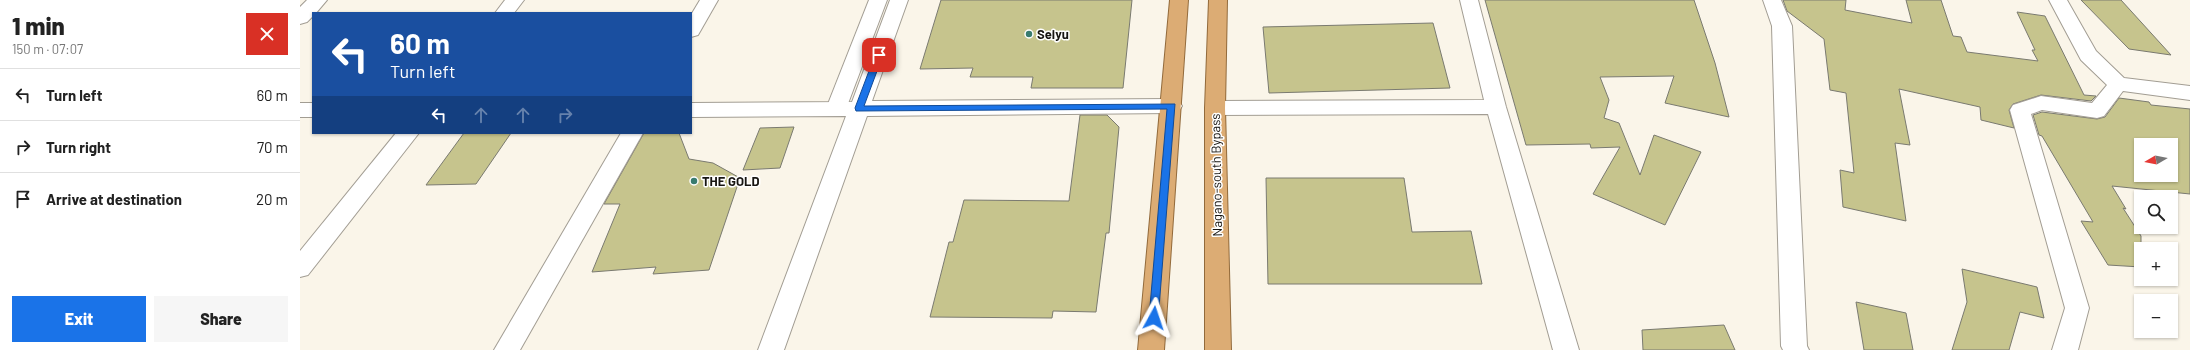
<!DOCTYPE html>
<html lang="en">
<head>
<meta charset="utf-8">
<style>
	body { margin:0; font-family:Barlow,sans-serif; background:#f6f6f6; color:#222; height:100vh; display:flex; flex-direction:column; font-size:15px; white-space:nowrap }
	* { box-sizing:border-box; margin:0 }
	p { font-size:13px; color:#767676 }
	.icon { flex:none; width:22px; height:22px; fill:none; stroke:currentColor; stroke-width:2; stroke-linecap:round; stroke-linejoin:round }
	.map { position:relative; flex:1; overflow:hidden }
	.drawer { display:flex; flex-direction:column; background:#fff; width:300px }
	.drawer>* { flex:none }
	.banner { position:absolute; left:12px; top:12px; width:380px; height:122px; border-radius:0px; box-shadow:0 1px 3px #0004; background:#1a4fa0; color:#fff; overflow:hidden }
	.needle { width:26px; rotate:260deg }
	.buttons { position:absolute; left:1834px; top:138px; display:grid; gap:8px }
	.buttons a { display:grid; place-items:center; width:44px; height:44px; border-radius:0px; background:#fff; box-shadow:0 1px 3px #0004; font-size:20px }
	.pin { position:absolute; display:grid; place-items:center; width:34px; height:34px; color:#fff; margin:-17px; border-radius:8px; box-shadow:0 2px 6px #0006 }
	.me { position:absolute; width:44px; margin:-22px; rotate:5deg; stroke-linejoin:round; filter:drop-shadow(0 0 3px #0008) }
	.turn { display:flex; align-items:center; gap:14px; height:84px; padding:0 12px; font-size:18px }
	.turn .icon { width:52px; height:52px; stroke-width:2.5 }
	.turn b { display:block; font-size:28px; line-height:34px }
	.lanes { display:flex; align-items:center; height:38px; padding:0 12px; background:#0003; justify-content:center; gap:20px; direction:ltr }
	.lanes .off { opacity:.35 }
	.round { display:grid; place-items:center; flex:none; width:42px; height:42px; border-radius:0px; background:#f6f6f6 }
	.summary { display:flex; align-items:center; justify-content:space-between; height:68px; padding:0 12px }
	h1 { font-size:24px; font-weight:800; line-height:30px }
	.primary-button { display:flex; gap:8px; margin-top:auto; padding:8px 12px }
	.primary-button a { flex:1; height:46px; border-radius:0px; background:#1a73e8; color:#fff; font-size:16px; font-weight:800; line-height:46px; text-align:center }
	.primary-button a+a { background:#f6f6f6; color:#222 }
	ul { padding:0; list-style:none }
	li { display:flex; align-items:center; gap:12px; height:52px; padding:0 12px; border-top:1px solid #e0e0e0 }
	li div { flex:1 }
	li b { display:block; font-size:15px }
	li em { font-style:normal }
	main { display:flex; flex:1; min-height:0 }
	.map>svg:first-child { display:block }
</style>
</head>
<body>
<main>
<section class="drawer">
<div class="summary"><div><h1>1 min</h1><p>150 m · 07:07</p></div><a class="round" style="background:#d93025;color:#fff"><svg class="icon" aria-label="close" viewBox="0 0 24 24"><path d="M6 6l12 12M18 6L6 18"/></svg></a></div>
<ul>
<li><svg class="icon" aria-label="left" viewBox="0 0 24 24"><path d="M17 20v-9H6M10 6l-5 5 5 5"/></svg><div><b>Turn left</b></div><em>60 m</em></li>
<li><svg class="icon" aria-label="right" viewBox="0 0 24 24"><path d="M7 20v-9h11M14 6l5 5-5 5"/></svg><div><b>Turn right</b></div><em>70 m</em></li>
<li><svg class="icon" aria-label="arrive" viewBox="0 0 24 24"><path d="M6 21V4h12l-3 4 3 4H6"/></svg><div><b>Arrive at destination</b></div><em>20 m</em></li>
</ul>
<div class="primary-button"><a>Exit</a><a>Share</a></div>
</section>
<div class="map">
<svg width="1890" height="350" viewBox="0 0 1890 350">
	<rect width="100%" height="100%" fill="#faf5e9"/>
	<!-- building -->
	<g fill="#c6c48d" stroke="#7a7a70" fill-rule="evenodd">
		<polygon points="641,0 832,0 823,88 731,88 733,77 670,77 673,68 620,69"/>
		<polygon points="1185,0 1394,0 1415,63 1429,117 1365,103 1374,76 1300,77 1309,100 1304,118 1319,123 1340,175 1354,135 1401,152 1365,225 1293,194 1320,147 1291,148 1290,144 1226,145"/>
		<polygon points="1483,0 1546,0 1545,10 1612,23 1606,0 1641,0 1653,36 1661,37 1667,52 1738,61 1732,50 1735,50 1717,12 1745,16 1784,95 1796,96 1791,101 1741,95 1713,104 1709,110 1714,128 1681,120 1680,107 1599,89 1610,145 1595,143 1606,221 1543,207 1540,170 1554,173 1546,93 1530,90 1524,39 1487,11"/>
		<polygon points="1781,0 1821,0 1871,55 1829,49"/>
		<polygon points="1133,23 1150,88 969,93 963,27"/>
		<path d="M1819,98L1849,102L1851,105L1890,109V194L1812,186L1826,209L1823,208L1841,236V267L1808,265L1781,221L1793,222L1742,136L1739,135L1733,115L1742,112L1797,119L1805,117ZM1841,145H1871V175H1841Z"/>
		<polygon points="780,115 807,115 819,127 809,233 806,233 796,312 753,311 752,318 630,317 649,242 653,242 664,200 769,201"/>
		<polygon points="494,127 480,168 443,170 460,128"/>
		<polygon points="164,133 211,133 176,184 126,185"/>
		<polygon points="344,133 379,133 389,159 413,163 440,178 409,270 353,274 356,267 292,272 320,204 304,204"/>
		<polygon points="966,178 1104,178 1112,232 1171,231 1182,284 968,284"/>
		<polygon points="1662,269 1737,287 1744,318 1720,312 1709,350 1652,350 1667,302"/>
		<polygon points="1556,302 1606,313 1613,350 1564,350"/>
		<polygon points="1424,325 1435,350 1343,350 1342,330"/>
	</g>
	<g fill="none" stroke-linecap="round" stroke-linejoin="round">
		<defs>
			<polygon id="pedestrian" points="569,0 587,0 546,109 543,114 536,116 529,114 526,109"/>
			<g id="minor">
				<polygon points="7,0 27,0 16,13 13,13 13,16 7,22 0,24 0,7"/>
				<polygon points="400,0 418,0 398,35 391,37 391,15"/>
				<polygon points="590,0 608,0 572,101 872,99 879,101 882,106 879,111 872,113 567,116 484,350 458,350 546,116 391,117 391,103 552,102"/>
				<polygon points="1160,0 1178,0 1206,107 1279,350 1253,350 1188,114 915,115 908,113 905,108 908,103 915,101 1184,100"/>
				<polygon points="1463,0 1481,0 1492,26 1507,346 1509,350 1483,350 1481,346 1472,26"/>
				<polygon points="1749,0 1767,0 1796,51 1824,78 1890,86 1890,100 1823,91 1804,116 1797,118 1742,110 1731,114 1789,308 1778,350 1752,350 1765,308 1710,110 1713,105 1741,96 1792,103 1807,85 1781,60"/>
				<rect x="0" y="103" width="13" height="14"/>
				<polygon points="321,133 343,133 220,350 194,350"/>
			</g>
			<g id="tertiary">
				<polygon points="205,0 224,0 214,13 195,13"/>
				<polygon points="96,133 119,133 8,275 0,277 0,251"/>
			</g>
			<g id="trunk">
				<polygon points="870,0 888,0 864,350 838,350"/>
				<polygon points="909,0 927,0 925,108 931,350 905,350 905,108"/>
			</g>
		</defs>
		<!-- pedestrian casing -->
		<use href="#pedestrian" stroke="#a29d93" stroke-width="2"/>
		<!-- minor casing -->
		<use href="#minor" stroke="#a29d93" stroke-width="2"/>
		<!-- tertiary casing -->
		<use href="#tertiary" stroke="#a29d93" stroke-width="2"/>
		<!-- trunk casing -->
		<use href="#trunk" stroke="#926a3b" stroke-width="2"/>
		<!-- pedestrian -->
		<use href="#pedestrian" fill="#fff" fill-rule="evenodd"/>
		<!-- minor -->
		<use href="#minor" fill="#fff" fill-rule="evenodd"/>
		<!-- tertiary -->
		<use href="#tertiary" fill="#fff" fill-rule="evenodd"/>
		<!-- trunk -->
		<use href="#trunk" fill="#dcac74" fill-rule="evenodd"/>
	</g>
	<!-- route -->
	<polygon fill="#1a73e8" stroke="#114b97" points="579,52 583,55 564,106 875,104 858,321 854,322 849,318 867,109 556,111 555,108 575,55"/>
	<!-- markers -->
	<g fill="#387b6f" stroke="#fff" stroke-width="1.5">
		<circle cx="729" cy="34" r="4"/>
		<circle cx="394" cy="181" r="4"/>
	</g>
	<g text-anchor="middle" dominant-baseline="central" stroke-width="3" stroke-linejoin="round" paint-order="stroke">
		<!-- poi labels -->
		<g font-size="13" font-weight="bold" fill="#171511" stroke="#fff" text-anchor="start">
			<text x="737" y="34">Seiyu</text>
			<text x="402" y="181">THE GOLD</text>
		</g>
		<!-- street labels -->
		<g font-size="13" fill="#171511" stroke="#fff">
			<text transform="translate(916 175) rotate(-91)">Nagano-south Bypass</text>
		</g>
	</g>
</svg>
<div class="buttons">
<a><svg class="needle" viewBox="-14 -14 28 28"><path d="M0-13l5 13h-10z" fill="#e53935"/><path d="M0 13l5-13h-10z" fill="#767676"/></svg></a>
<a><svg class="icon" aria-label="search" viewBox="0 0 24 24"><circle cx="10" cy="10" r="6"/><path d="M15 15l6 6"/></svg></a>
<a>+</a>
<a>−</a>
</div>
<div class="pin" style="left:579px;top:55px;background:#d93025"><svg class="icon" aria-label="arrive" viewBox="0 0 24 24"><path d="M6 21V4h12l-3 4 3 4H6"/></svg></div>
<svg class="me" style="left:854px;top:318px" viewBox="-20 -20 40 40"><path d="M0-17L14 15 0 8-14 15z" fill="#1a73e8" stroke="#fff" stroke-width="4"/></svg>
<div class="banner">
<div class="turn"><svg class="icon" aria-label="left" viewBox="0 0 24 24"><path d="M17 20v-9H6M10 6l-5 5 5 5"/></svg><div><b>60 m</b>Turn left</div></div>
<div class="lanes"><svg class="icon" aria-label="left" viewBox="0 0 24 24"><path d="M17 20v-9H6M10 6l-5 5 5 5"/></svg><svg class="icon off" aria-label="ahead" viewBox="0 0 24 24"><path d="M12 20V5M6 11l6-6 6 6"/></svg><svg class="icon off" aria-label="ahead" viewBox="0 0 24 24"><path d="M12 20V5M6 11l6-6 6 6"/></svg><svg class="icon off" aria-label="right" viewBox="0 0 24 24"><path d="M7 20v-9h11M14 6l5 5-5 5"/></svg></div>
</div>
</div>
</main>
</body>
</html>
